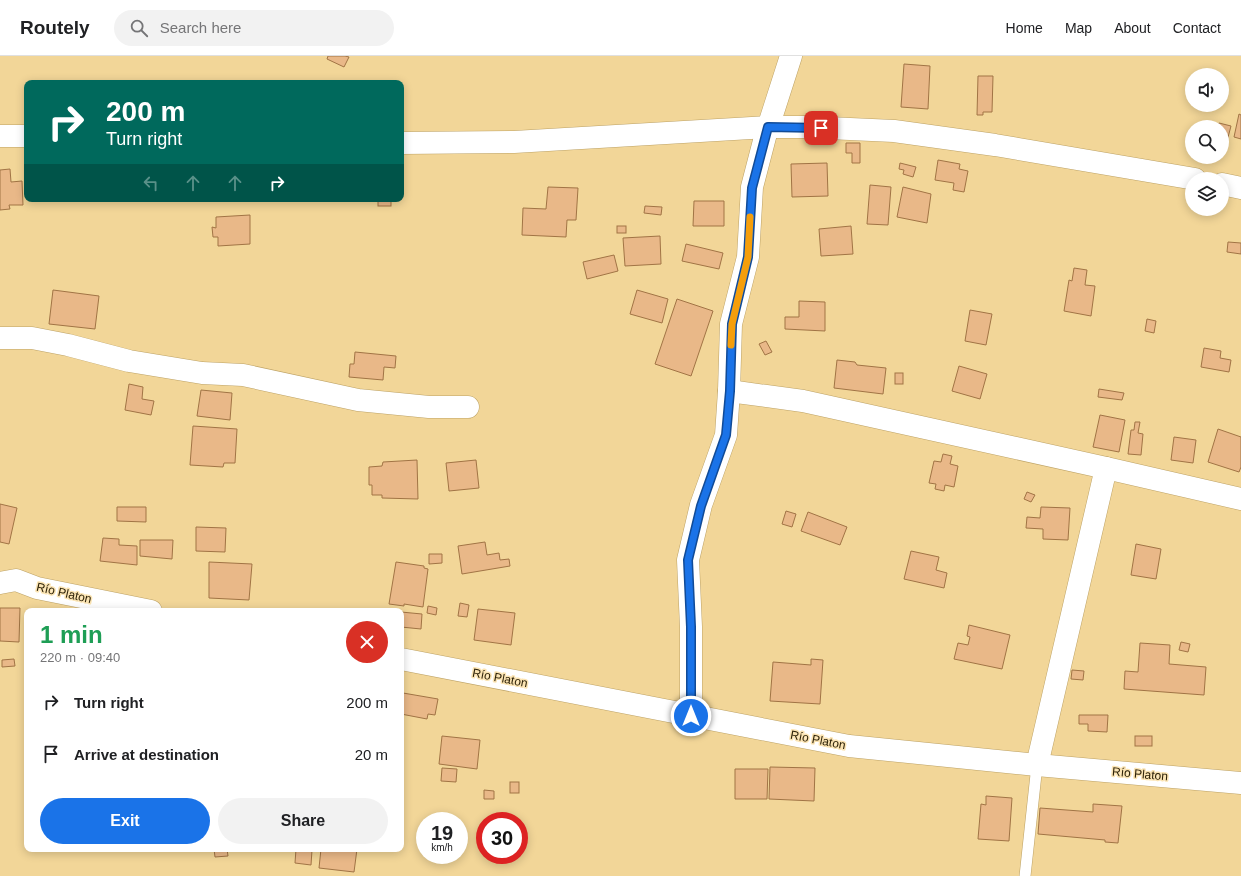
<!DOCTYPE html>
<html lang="en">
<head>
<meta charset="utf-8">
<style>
	body { margin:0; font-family:Helvetica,sans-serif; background:#f2f2f2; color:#202124; height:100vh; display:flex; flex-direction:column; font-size:15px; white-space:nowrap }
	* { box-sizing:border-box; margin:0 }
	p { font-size:13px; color:#757577 }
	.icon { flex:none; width:22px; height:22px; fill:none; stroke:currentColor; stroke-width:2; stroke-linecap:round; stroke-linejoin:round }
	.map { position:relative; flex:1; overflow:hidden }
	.details { position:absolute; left:24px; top:552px; width:380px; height:244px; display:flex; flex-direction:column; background:#fff; border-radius:8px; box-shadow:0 2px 10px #0003 }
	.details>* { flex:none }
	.top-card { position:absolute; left:24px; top:24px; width:380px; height:122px; border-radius:8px; box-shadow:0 2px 10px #0003; background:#00695c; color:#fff; overflow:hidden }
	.tools { position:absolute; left:1185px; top:12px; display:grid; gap:8px }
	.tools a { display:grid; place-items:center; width:44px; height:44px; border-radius:50%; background:#fff; box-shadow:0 2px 10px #0003; font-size:20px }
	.speed { position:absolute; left:416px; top:756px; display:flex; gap:8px; font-size:20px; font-weight:700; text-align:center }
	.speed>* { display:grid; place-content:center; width:52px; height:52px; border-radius:50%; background:#fff; box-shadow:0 2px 10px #0003; line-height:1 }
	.speed small { font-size:10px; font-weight:400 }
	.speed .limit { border:6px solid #d22; background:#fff; color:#111 }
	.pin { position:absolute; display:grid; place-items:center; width:34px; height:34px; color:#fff; margin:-17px; border-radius:8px; box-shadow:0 2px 6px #0006 }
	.me { position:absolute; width:44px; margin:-22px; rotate:0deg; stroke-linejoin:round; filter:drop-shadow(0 0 3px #0008) }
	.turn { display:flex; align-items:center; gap:14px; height:84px; padding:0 16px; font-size:18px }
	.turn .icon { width:52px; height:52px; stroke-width:2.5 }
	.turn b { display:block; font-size:28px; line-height:34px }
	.lanes { display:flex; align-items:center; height:38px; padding:0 16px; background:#0003; justify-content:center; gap:20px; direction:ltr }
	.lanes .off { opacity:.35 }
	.round { display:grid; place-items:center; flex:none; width:42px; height:42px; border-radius:21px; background:#f2f2f2 }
	.headline { display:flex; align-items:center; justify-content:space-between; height:68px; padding:0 16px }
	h1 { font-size:24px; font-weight:800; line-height:30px; color:#1e9e55 }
	.cta { display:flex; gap:8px; margin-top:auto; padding:8px 16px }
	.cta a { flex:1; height:46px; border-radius:24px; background:#1a73e8; color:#fff; font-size:16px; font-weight:800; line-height:46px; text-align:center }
	.cta a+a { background:#f2f2f2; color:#202124 }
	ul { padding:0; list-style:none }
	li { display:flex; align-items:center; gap:12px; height:52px; padding:0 16px }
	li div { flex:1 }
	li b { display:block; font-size:15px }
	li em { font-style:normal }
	header { display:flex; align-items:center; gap:24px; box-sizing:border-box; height:56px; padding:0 20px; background:#fff; border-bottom:1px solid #e0e0e0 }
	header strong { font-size:19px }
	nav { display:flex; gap:22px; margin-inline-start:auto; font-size:14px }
	.search { width:280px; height:36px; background:#f2f2f2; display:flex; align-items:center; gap:10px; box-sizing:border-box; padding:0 14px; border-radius:22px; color:#757577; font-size:15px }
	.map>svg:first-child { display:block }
</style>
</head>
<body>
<header>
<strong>Routely</strong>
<div class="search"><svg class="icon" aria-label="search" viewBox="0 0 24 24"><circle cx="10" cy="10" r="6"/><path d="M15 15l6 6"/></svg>Search here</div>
<nav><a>Home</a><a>Map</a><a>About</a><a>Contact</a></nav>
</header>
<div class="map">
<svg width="1241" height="820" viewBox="0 0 1241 820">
	<rect width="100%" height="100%" fill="#f2d698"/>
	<!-- building -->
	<g fill="#e9b888" stroke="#a17445">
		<polygon points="328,0 345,0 349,1 344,11 327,3"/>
		<polygon points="904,8 930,10 928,53 901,51"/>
		<polygon points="978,20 993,20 992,56 983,56 983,59 977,59"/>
		<polygon points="1239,58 1241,59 1241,83 1234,81"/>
		<polygon points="1219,67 1231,70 1223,100 1222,71 1218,71"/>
		<polygon points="846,87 860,87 860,107 852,107 852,97 846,97"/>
		<polygon points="938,104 960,108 959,113 968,115 964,136 953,134 954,127 935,124"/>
		<polygon points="827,107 828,140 792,141 791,108"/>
		<polygon points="900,107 916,111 913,121 903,118 904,114 899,113"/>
		<polygon points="10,113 11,126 22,125 23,149 9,149 10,153 0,154 0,114"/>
		<polygon points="870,129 891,131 888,169 867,168"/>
		<polygon points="548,131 578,132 576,164 567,164 566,181 522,179 523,152 546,153"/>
		<polygon points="903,131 931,138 927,167 897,161"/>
		<rect x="378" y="143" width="13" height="7"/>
		<polygon points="694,145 724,145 724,170 693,170"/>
		<polygon points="645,150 662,151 661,159 644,157"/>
		<polygon points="250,159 250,188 218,190 218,181 213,181 212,171 216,172 216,161"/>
		<rect x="617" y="170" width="9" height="7"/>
		<polygon points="851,170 853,198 821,200 819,173"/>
		<polygon points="660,180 661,208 625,210 623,182"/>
		<polygon points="1228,186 1241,187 1241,198 1227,196"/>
		<polygon points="686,188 723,197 719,213 682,205"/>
		<polygon points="614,199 618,215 587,223 583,206"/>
		<polygon points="1074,212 1087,214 1085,229 1095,230 1091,260 1064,255 1069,224 1072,225"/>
		<polygon points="53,234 99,240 95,273 49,268"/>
		<polygon points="637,234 668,243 662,267 630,258"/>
		<polygon points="677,243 713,255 691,320 655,308"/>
		<polygon points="799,245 825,246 825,275 785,273 785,261 799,261"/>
		<polygon points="970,254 992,258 986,289 965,285"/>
		<polygon points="1147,263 1156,265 1154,277 1145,275"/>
		<polygon points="766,285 772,296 765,299 759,288"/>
		<polygon points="1204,292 1221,295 1220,302 1231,304 1229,316 1201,311"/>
		<polygon points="355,296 396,300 395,312 384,311 383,324 349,321 350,308 354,308"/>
		<polygon points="837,304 855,306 857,309 886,312 883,338 834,332"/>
		<polygon points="959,310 987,318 980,343 952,335"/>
		<rect x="895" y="317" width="8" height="11"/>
		<polygon points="129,328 143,331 142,343 154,345 151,359 125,354"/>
		<polygon points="1099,333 1124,337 1122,344 1098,341"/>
		<polygon points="201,334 232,337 230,364 197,360"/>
		<polygon points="1100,359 1125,364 1119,396 1093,391"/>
		<polygon points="1135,366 1140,366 1138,377 1143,378 1141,399 1128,398 1131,374 1134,374"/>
		<polygon points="193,370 237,373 235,407 224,407 223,411 190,409"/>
		<polygon points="1218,373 1241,381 1241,411 1239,416 1208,406"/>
		<polygon points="1174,381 1196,384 1193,407 1171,404"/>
		<polygon points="943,398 952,400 950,408 958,410 954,431 945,429 944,435 935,433 936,428 929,427 934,405 941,406"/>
		<polygon points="417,404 418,443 382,442 382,439 372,439 372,429 369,429 369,411 382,410 383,406"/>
		<polygon points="476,404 479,432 449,435 446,407"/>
		<polygon points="1027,436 1035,439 1031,446 1024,443"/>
		<polygon points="0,448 17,452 9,488 0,486"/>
		<polygon points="117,451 146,451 146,466 117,465"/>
		<polygon points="1041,451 1070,452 1068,484 1043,483 1043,473 1026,472 1027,461 1040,462"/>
		<polygon points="786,455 796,458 792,471 782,468"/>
		<polygon points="808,456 847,471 840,489 801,475"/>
		<polygon points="196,471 226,472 225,496 196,495"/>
		<polygon points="103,482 119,483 119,489 137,490 137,509 100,505"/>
		<polygon points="140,484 173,484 172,503 140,500"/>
		<polygon points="485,486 487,499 499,497 500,504 509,503 510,510 462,518 458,490"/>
		<polygon points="1136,488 1161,493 1156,523 1131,519"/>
		<polygon points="911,495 939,501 936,514 947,517 944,532 904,523"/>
		<polygon points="429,498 442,498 442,507 429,508"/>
		<polygon points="209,506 252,508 249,544 209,542"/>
		<polygon points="396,506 424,510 424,512 428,513 423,551 404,548 404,550 389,548"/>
		<polygon points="460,547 469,549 467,561 458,560"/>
		<polygon points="428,550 437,552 436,559 427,557"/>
		<polygon points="0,552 20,552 19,586 0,585"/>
		<polygon points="478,553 515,557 511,589 474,584"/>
		<polygon points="401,556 422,558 421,573 401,571"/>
		<polygon points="969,569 1010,579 1002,613 954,603 958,587 968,589 970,581 967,580"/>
		<polygon points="1181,586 1190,588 1188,596 1179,594"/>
		<polygon points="1140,587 1170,589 1169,608 1206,611 1204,639 1124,633 1125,615 1138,616"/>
		<polygon points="14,603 15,610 2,611 2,604"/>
		<polygon points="811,603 823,604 820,648 770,645 773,606 811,609"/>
		<polygon points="1072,614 1084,615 1083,624 1071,623"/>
		<polygon points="403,637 438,643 435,659 428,658 427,663 401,658"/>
		<polygon points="1079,659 1108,659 1107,676 1088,675 1088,668 1079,668"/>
		<polygon points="442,680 480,684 477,713 439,708"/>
		<rect x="1135" y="680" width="17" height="10"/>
		<polygon points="770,711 815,712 814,745 769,743"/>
		<polygon points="442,712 457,713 456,726 441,725"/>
		<polygon points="735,713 768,713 767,743 735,743"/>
		<rect x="510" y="726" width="9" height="11"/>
		<polygon points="484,734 494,735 494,743 484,743"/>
		<polygon points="986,740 1012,742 1009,785 978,783 981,748 986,749"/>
		<polygon points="1093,748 1122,750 1118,787 1105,786 1105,784 1038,778 1040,752 1093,756"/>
		<polygon points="214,793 227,793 228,800 215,801"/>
		<polygon points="296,793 312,794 311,809 295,807"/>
		<polygon points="321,793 357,793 354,816 319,812"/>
	</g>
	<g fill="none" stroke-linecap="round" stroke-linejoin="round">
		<defs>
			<polyline id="service" points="1025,820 1037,709"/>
			<g id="minor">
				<polyline points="0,80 27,80"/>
				<polyline points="401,87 514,86 768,71 806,71 894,75 995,89 1195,123"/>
				<polyline points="1222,128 1241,132"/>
				<polyline points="0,282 32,282 68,289 129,305 202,317 243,319 358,344 429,351 468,351"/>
				<polyline points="729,335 803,345 1106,412 1241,443"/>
				<polyline points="0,527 16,524 37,532 151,555"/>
				<polyline points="401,603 849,690 1037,709 1241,727"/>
				<polyline points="691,660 691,571 688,504 701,449 726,379 729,335 731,268 748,201 752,131 765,81 791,0"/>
				<polyline points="1037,709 1106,412"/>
			</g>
		</defs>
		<!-- service casing -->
		<use href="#service" stroke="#bda265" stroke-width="12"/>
		<!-- minor casing -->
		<use href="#minor" stroke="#bda265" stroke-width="23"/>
		<!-- service -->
		<use href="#service" stroke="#fff" stroke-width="11"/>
		<!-- minor -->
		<use href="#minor" stroke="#fff" stroke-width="22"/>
	</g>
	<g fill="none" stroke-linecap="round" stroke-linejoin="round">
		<defs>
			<polyline id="route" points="691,660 691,571 688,504 701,450 726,379 730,335 732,268 748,201 752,132 768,71 821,72"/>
		</defs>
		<!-- route casing -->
		<use href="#route" stroke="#114b97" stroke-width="10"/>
		<!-- route -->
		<use href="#route" stroke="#1a73e8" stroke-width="7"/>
		<!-- slow -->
		<polyline stroke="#f59e0b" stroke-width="7" points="731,289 732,268 748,201 750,161"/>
	</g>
	<g text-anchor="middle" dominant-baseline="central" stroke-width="3" stroke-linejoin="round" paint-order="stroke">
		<!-- street labels -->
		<g font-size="12" fill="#2c2108" stroke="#fbe4b3">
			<text transform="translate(64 537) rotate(13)">Río Platon</text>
			<text transform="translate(500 622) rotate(11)">Río Platon</text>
			<text transform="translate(818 684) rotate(11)">Río Platon</text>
			<text transform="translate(1140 718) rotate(5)">Río Platon</text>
		</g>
	</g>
</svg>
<div class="tools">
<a><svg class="icon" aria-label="sound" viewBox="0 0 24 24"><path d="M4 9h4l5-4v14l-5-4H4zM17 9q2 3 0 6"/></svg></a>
<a><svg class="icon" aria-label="search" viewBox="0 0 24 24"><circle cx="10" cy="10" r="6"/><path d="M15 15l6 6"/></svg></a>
<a><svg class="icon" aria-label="layers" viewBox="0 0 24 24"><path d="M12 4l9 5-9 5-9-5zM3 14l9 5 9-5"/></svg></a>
</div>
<div class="speed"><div>19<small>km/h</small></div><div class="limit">30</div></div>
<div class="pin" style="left:821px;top:72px;background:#d93025"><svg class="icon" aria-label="arrive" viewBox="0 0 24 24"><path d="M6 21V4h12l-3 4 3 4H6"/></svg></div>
<svg class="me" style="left:691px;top:660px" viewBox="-20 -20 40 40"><circle r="17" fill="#1a73e8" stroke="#fff" stroke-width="3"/><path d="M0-11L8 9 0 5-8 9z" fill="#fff"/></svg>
<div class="top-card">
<div class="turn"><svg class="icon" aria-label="right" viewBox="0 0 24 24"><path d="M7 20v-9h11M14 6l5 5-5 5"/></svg><div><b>200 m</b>Turn right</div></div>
<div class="lanes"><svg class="icon off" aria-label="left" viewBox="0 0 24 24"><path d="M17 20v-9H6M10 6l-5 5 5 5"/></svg><svg class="icon off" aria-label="ahead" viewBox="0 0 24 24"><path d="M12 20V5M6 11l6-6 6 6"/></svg><svg class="icon off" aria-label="ahead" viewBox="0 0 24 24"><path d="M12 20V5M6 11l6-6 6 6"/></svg><svg class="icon" aria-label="right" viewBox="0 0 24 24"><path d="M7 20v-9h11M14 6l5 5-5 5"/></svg></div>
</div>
<section class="details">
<div class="headline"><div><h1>1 min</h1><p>220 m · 09:40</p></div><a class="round" style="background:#d93025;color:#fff"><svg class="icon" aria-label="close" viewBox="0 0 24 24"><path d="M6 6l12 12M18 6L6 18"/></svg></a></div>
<ul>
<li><svg class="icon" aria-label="right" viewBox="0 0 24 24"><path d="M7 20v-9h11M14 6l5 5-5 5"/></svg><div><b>Turn right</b></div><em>200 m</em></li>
<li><svg class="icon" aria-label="arrive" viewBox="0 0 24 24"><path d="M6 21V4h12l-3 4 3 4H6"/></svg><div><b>Arrive at destination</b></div><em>20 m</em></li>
</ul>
<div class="cta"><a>Exit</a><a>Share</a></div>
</section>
</div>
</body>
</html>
